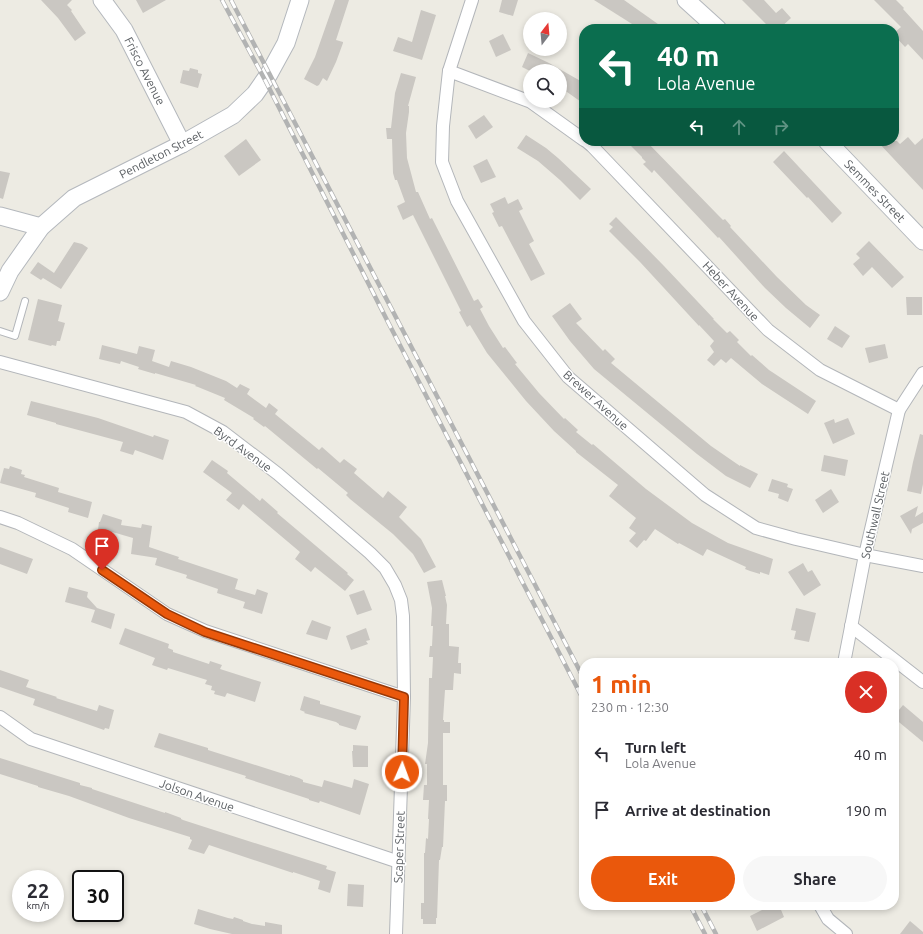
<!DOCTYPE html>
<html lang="en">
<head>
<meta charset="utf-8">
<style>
	body { margin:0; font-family:Ubuntu,sans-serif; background:#f7f7f7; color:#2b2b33; height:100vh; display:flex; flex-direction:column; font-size:15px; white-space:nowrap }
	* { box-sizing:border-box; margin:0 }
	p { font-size:13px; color:#7c7c81 }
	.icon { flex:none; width:22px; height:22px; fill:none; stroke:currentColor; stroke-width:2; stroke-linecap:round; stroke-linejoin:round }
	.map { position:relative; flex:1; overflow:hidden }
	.panel { position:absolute; left:579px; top:658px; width:320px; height:252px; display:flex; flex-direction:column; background:#fff; border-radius:16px; box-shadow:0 2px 6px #0003 }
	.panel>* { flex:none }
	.guide { position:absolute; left:579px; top:24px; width:320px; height:122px; border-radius:16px; box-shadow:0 2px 6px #0003; background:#0b6e4f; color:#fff; overflow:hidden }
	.needle { width:26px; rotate:16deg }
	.buttons { position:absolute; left:523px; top:12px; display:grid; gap:8px }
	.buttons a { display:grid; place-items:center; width:44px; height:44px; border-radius:50%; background:#fff; box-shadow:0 2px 6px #0003; font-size:20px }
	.speed { position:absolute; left:12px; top:870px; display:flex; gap:8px; font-size:20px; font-weight:700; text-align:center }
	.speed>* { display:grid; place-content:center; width:52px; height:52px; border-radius:50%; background:#fff; box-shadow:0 2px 6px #0003; line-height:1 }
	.speed small { font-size:10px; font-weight:400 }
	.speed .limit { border:2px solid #111; border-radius:6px; background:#fff; color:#111 }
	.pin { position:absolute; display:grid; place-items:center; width:34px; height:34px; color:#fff; margin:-41px -17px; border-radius:50% 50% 50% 0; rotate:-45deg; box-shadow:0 0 4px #0007 }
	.pin .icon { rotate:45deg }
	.me { position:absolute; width:44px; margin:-22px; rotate:2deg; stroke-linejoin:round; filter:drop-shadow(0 0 3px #0008) }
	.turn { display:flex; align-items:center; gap:14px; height:84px; padding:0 12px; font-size:18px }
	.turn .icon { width:52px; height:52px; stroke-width:2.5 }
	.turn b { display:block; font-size:28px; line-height:34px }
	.lanes { display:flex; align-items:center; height:38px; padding:0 12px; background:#0003; justify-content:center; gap:20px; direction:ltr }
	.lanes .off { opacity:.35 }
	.round { display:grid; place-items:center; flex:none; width:42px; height:42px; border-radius:21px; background:#f7f7f7 }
	.overview { display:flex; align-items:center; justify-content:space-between; height:68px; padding:0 12px }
	h1 { font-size:24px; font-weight:600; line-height:30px; color:#ea580c }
	.cta { display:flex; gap:8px; margin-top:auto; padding:8px 12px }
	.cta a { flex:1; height:46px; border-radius:24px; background:#ea580c; color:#fff; font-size:16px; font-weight:600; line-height:46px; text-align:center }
	.cta a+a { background:#f7f7f7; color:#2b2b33 }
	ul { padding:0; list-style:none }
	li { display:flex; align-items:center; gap:12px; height:56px; padding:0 12px }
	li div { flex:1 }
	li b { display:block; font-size:15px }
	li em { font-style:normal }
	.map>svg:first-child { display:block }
</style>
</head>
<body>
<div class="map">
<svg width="923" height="934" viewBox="0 0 923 934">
	<rect width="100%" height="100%" fill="#edebe3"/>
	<!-- building -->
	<g fill="#cac7c2">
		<polygon points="41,0 72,0 67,5 72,10 71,11 86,33 75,41 58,18"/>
		<polygon points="136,0 166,0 143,13"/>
		<polygon points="335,0 349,0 336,40 343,42 343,43 336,62 327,81 323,78 319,85 317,86 304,79 315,57"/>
		<polygon points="502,0 518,0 513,16 499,12"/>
		<polygon points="594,0 624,0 665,29 640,29"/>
		<polygon points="742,0 764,0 776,13 782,8 791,18 779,29 771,29"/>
		<polygon points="874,0 896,0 904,8 903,9 923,31 923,60 908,44 905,47 894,35 894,33 901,27"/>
		<polygon points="421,10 436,15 422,60 393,51 398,37 412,42"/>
		<polygon points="503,34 511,50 496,57 489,41"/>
		<polygon points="528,53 549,63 584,83 584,104 560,87 560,71 530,71 522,67"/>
		<polygon points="190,68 198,70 198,73 202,74 198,88 180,83 183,70 189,71"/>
		<polygon points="401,73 416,77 408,106 409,106 409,112 406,133 407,158 416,192 418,192 430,219 432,218 474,301 478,299 483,307 480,309 489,326 503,348 505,347 517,363 515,364 539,393 564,419 565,418 578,430 576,432 592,445 593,444 646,489 692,523 728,543 773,559 769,575 760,572 760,574 750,571 745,569 746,567 707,549 703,556 679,543 678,544 655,529 646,541 644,540 637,548 629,541 636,533 629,528 636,518 609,496 618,485 576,452 576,451 554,431 526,401 487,353 470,325 467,327 459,312 461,311 413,215 403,220 397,206 405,202 397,180 395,180 393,173 392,139 387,139 386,128 391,128 395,93"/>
		<polygon points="484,115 493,127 476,139 468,126"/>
		<polygon points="526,135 546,148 558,158 591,189 580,200 560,180 538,161 517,148"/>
		<polygon points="908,137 915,145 923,138 923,190 877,141 897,141 900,144"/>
		<polygon points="246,139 261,160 239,176 224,156"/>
		<polygon points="626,141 646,141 717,214 723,220 725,219 731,226 730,227 777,277 806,305 820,315 810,328 786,308 765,288 719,237 718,238 654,170 652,173 643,164 646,162 642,158 642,157"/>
		<polygon points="784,151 842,213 832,223 808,197 807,198 773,162"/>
		<polygon points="487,159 496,177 481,183 473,166"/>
		<polygon points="0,171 10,173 3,199 0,198"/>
		<polygon points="505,197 508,204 518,199 523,209 519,211 534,241 529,244 545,274 531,281 502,226 499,227 492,213 494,212 490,204"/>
		<polygon points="616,217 664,266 714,319 713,319 727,333 730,331 739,340 737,342 751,356 752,355 769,370 816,401 808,414 762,384 731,358 726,363 721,359 714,366 707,360 714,352 710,346 714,341 699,325 699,326 640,262 609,231 613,227 609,224"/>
		<polygon points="869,241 904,277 892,288 872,267 863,276 853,264 860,258 856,254"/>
		<polygon points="74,242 82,244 88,248 61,289 43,278 41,280 30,273 38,262 54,273"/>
		<polygon points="906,297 922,297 922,315 907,315"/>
		<polygon points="38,299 62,305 58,321 65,323 60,341 57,341 56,346 52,345 51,346 28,340"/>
		<polygon points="570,303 582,319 576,323 603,351 605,349 615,359 611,363 711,446 740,466 740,465 758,474 750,488 726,476 697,454 594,369 570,341 552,316"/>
		<polygon points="835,326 850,336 842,348 827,339"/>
		<polygon points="885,344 888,358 869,363 865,348"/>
		<polygon points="102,345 137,354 139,346 155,350 152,361 169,367 171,361 191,367 226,381 237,388 240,384 250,389 247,394 266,408 269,403 278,410 275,414 319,450 322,447 340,463 344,459 357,469 354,473 383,498 388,491 407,507 399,517 421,539 436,567 424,573 413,554 393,534 350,499 346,495 348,493 318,468 317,469 265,426 264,427 253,419 254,418 224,400 225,398 198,387 195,386 196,385 155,373 155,374 138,369 139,367 121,361 120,364 99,359"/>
		<polygon points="31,401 98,418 153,437 154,435 169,440 163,460 135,450 133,455 120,451 123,442 56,424 56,423 27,415"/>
		<polygon points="848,418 855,434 833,444 824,423 834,419 835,423"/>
		<polygon points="920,434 923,435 923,484 921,494 907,491 913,462"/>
		<polygon points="824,455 848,460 845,476 821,471"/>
		<polygon points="212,460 228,471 227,473 260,501 262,498 278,512 277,513 348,573 347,574 354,580 345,591 315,567 311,572 295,559 300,552 243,504 239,510 226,500 232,493 203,472"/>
		<polygon points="10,466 22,470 21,474 25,475 24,477 59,488 58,492 92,502 88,518 68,512 69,508 35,497 36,493 0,483 4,468 9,469"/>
		<polygon points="772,479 788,484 787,487 793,489 788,502 778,498 779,494 768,491"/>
		<polygon points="831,489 839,502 823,513 815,500"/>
		<polygon points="918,506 915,517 923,512 923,523 912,529 911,534 900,516"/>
		<polygon points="103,514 122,520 121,525 141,528 142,524 152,526 149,547 179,557 178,559 238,579 235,589 255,595 257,589 268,593 262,614 243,608 245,602 217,593 218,589 186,578 187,575 155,565 157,558 131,554 133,538 109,531 109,533 98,530 99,522 100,522"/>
		<polygon points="0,547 33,559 27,574 0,564"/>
		<polygon points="803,563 808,572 812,570 821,585 804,596 788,572"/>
		<polygon points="442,580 446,596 445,596 447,605 446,624 449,624 449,646 459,647 458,663 461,663 461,674 454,673 453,690 445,690 443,720 444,720 444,722 450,722 450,733 443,733 443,785 447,785 447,801 445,801 443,847 442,847 440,860 439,860 437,918 436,918 436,924 423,924 423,919 421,919 421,903 424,903 424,853 425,853 426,838 428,839 429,819 428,819 429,800 423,800 424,785 427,785 427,764 425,764 428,743 429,678 432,678 433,657 429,657 430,646 432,646 433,626 431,626 432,608 427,582"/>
		<polygon points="69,587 88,592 87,597 97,608 115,614 111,629 91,622 95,610 65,602"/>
		<polygon points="364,590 372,610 357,615 349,595"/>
		<polygon points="796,608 816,613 809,642 794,639 796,631 791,630"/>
		<polygon points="312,620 331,627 327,640 306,634"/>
		<polygon points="125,628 169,644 168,648 173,650 173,652 209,664 210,661 222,665 220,669 261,682 255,702 227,693 225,697 214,694 215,691 211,690 212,686 205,684 207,680 168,668 167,670 152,665 155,658 119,644"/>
		<polygon points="366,628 370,640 366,641 368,644 351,650 346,636"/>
		<polygon points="0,670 29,680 26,687 57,697 56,698 97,711 99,705 114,710 109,729 105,728 104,730 33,705 35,699 0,687"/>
		<polygon points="304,696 320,701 320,704 324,705 361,716 356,730 339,725 339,724 336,722 304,713 305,712 300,710"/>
		<polygon points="903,705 923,722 923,742 894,718 894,716"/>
		<polygon points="159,733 208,748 208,750 290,776 290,775 299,778 303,780 303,782 322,787 324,780 352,788 354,779 369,784 360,815 320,801 319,803 309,800 309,799 245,778 246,776 154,747"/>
		<polygon points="353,745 368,746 368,767 353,767 352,751 353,751"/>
		<polygon points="0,758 80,783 80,785 92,788 92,789 165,813 165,812 181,818 181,819 183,820 214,830 327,866 326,869 336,872 330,893 318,889 320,881 293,872 293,873 209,845 204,854 188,849 192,840 190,839 190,837 129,818 69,796 38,787 38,786 0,774"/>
		<polygon points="348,884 364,885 363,907 347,906"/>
		<polygon points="769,905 779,905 784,917 757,931 750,916 762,910 762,909"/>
		<polygon points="198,909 228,918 233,919 234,917 243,920 243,921 252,924 265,926 265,922 282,925 282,934 232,934 210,929 194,924"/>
		<polygon points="910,921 923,932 923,934 900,934"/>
	</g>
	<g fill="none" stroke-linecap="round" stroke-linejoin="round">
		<defs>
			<polyline id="lane" points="0,331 15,336 25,301"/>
			<g id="street">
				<polyline points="472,0 449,71 443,126 442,162 457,201 524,321 568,377 705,495 756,528 796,539 865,555 923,566"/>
				<polyline points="449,71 531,102 584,140"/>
				<polyline points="586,141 592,146 768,330 820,370 899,410"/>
				<polyline points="0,362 186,412 223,432 278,474 370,553 385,568 395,585 401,600 403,616 404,697 396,934"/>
				<polyline points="0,517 18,523 72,549 167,614 205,631 404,697"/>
				<polyline points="851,626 923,682"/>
				<polyline points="844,663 865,555 899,410 923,373"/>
				<polyline points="0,717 31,739 399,862"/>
				<polyline points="820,905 828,919 846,934"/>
			</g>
			<g id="secondary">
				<polyline points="102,0 124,30 182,144"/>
				<polyline points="686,0 718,29"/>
				<polyline points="827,141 923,241"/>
				<polyline points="0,216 41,227"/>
				<polyline points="0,292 10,271 41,227 74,198 182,144 233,115 255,94 269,74 286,43 300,0"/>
			</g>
		</defs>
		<!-- lane casing -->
		<use href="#lane" stroke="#b3b6ba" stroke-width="8"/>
		<!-- street casing -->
		<use href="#street" stroke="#b3b6ba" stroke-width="14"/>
		<!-- secondary casing -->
		<use href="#secondary" stroke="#b4b8bd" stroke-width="19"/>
		<!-- lane -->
		<use href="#lane" stroke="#fff" stroke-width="6"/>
		<!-- street -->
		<use href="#street" stroke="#fff" stroke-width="12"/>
		<!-- secondary -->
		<use href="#secondary" stroke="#fff" stroke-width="17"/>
		<defs>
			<g id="rail">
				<polyline points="222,0 265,80 389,324 584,701"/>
				<polyline points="231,0 584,679"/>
				<polyline points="690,905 705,934"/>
				<polyline points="701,905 716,934"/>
			</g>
		</defs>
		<!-- rail casing -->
		<use href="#rail" stroke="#b2b3b3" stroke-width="4.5"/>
		<!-- rail -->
		<use href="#rail" stroke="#fff" stroke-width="3" stroke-dasharray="9" stroke-linecap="butt"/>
	</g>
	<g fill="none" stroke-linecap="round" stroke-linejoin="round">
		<defs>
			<polyline id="route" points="102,570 167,614 205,632 404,697 402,772"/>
		</defs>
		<!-- route casing -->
		<use href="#route" stroke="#983908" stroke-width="10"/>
		<!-- route -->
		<use href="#route" stroke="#ea580c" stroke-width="7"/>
	</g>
	<g text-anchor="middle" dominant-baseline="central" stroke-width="3" stroke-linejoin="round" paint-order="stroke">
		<!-- street labels -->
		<g font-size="12" fill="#5b5f63" stroke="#fff">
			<text transform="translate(145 71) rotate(63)">Frisco Avenue</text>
			<text transform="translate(161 154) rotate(-27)">Pendleton Street</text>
			<text transform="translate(875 191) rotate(46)">Semmes Street</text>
			<text transform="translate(731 291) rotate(47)">Heber Avenue</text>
			<text transform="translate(596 400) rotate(42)">Brewer Avenue</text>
			<text transform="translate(243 449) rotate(36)">Byrd Avenue</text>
			<text transform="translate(875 515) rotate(-77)">Southwall Street</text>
			<text transform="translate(197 795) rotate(19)">Jolson Avenue</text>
			<text transform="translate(399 847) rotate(-88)">Scaper Street</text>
		</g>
	</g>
</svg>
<div class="buttons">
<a><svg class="needle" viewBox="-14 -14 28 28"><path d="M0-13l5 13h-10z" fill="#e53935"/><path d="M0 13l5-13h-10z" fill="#7c7c81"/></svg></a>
<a><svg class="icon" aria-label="search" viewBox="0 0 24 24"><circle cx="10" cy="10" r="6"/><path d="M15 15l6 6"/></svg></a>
</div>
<div class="speed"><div>22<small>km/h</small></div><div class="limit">30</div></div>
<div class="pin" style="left:102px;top:570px;background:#d93025"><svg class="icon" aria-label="arrive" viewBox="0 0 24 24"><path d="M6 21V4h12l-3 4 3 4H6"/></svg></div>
<svg class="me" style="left:402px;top:772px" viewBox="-20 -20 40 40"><circle r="17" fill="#ea580c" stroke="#fff" stroke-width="3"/><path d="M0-11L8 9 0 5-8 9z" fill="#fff"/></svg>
<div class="guide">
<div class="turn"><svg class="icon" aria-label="left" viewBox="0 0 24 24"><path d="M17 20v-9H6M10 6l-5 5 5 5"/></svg><div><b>40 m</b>Lola Avenue</div></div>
<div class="lanes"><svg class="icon" aria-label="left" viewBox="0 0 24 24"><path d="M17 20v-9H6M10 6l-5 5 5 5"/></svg><svg class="icon off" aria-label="ahead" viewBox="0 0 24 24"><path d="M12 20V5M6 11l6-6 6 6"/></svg><svg class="icon off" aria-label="right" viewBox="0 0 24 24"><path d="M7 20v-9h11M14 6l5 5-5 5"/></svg></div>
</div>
<section class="panel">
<div class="overview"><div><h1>1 min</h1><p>230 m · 12:30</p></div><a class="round" style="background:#d93025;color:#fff"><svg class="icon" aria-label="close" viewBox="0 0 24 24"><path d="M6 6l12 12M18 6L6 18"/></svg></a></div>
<ul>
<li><svg class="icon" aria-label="left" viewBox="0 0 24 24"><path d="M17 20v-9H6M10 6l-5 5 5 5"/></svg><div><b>Turn left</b><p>Lola Avenue</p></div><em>40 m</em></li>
<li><svg class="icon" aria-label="arrive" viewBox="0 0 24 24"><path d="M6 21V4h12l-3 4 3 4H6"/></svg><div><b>Arrive at destination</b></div><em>190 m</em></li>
</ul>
<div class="cta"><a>Exit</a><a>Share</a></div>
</section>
</div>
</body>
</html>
